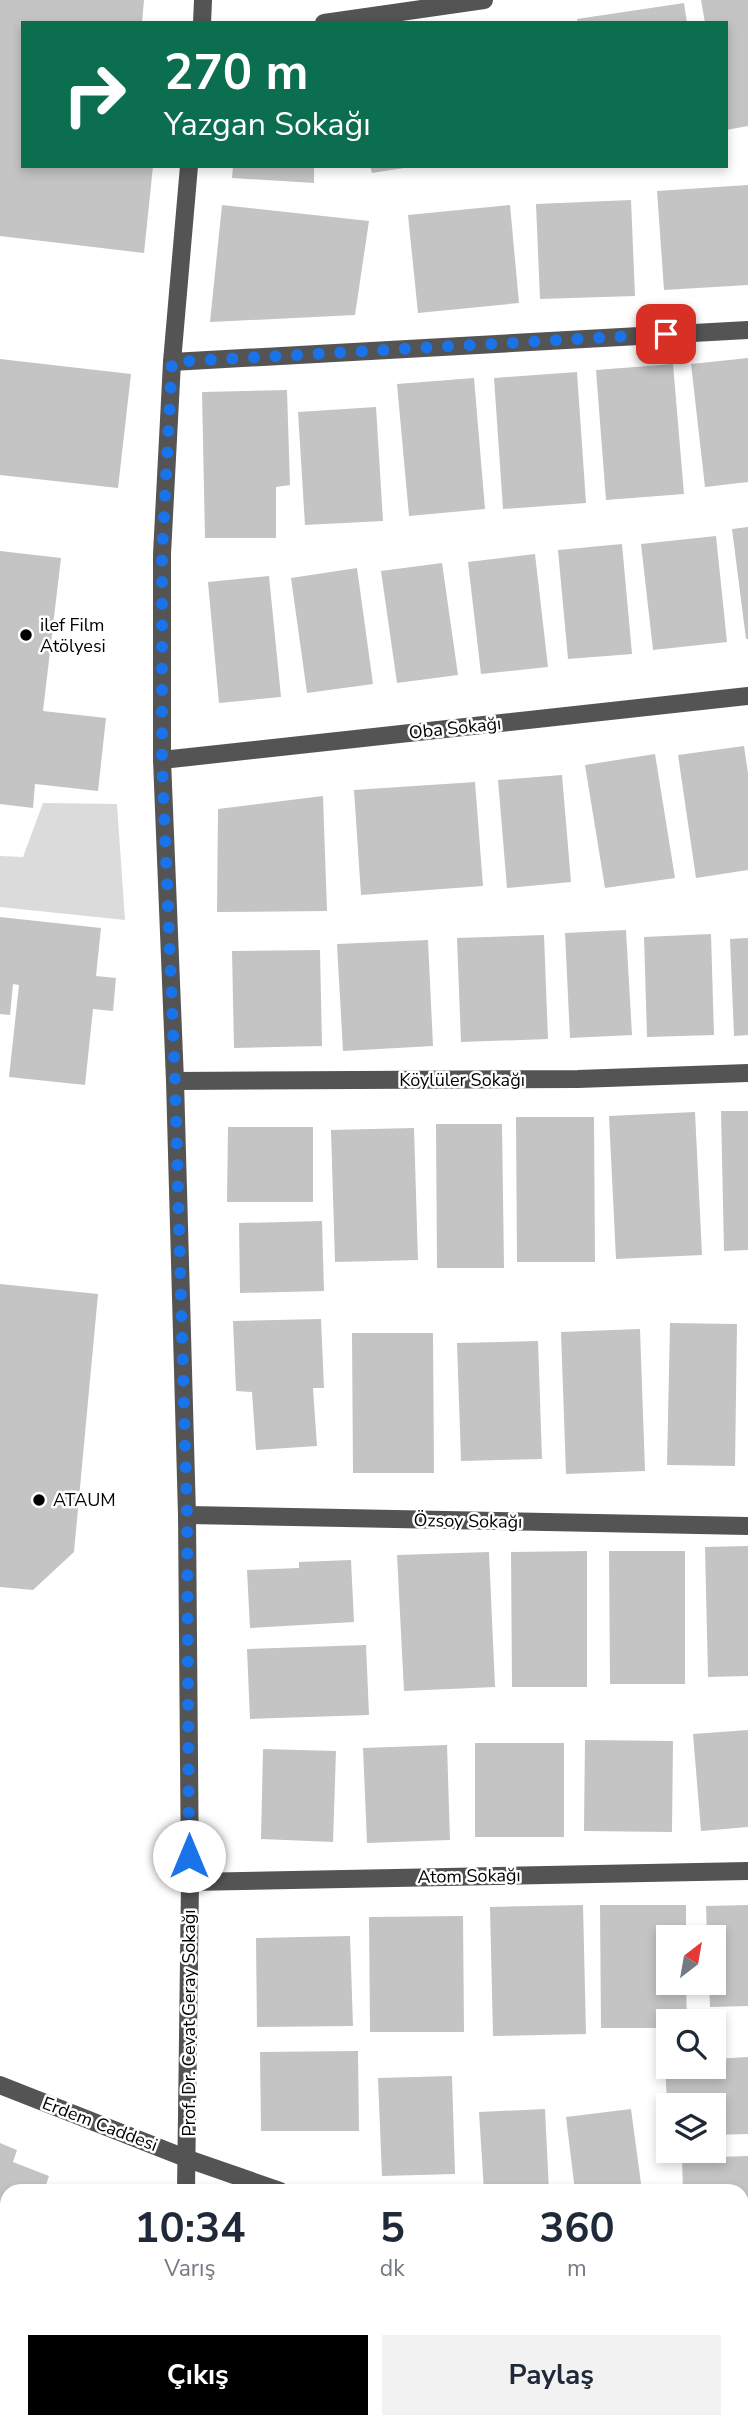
<!DOCTYPE html>
<html lang="tr">
<head>
<meta charset="utf-8">
<style>
	body { margin:0; font-family:"Nunito Sans",sans-serif; background:#f2f2f3; color:#1f2937; height:100vh; display:flex; flex-direction:column; font-size:26px; white-space:nowrap }
	* { box-sizing:border-box; margin:0 }
	p { font-size:23px; color:#747a83 }
	.icon { flex:none; width:38px; height:38px; fill:none; stroke:currentColor; stroke-width:2; stroke-linecap:round; stroke-linejoin:round }
	.map { position:relative; flex:1; overflow:hidden }
	.sheet { position:absolute; left:0px; top:2184px; width:749px; height:245px; display:flex; flex-direction:column; background:#fff; border-radius:21px 21px 0 0; box-shadow:0 4px 10px #0003 }
	.sheet>* { flex:none }
	.banner { position:absolute; left:21px; top:21px; width:707px; height:147px; border-radius:0px; box-shadow:0 4px 10px #0003; background:#0b6e4f; color:#fff; overflow:hidden }
	.needle { width:46px; rotate:31deg }
	.fabs { position:absolute; left:656px; top:1925px; display:grid; gap:14px }
	.fabs a { display:grid; place-items:center; width:70px; height:70px; border-radius:0px; background:#fff; box-shadow:0 4px 10px #0003; font-size:35px }
	.pin { position:absolute; display:grid; place-items:center; width:60px; height:60px; color:#fff; margin:-30px; border-radius:14px; box-shadow:0 4px 10px #0006 }
	.me { position:absolute; width:77px; margin:-38px; rotate:0deg; stroke-linejoin:round; filter:drop-shadow(0 0 5px #0008) }
	.turn { display:flex; align-items:center; gap:24px; height:147px; padding:0 28px; font-size:32px }
	.turn .icon { width:91px; height:91px; stroke-width:2.5 }
	.turn b { display:block; font-size:49px; line-height:60px }
	.eta { display:flex; justify-content:space-evenly; align-items:center; height:119px; text-align:center }
	.eta b { font-size:42px; font-weight:700; line-height:49px }
	.action { display:flex; gap:14px; margin-top:auto; padding:14px 28px }
	.action a { flex:1; height:80px; border-radius:0px; background:#000; color:#fff; font-size:28px; font-weight:700; line-height:80px; text-align:center }
	.action a+a { background:#f2f2f3; color:#1f2937 }
	.map>svg:first-child { display:block }
</style>
</head>
<body>
<div class="map">
<svg width="748" height="2429" viewBox="0 0 748 2429">
	<rect width="100%" height="100%" fill="#fff"/>
	<!-- green -->
	<g fill="#dbdbdb">
		<polygon points="43,803 117,804 125,920 0,907 0,856 23,857"/>
		<polygon points="7,2287 7,2422 245,2422 249,2429 0,2429 0,2290"/>
	</g>
	<!-- building -->
	<g fill="#c4c4c4">
		<polygon points="0,0 144,0 142,23 23,23 23,166 153,166 144,253 0,236"/>
		<polygon points="701,0 748,0 748,126 726,130 726,23 705,23"/>
		<polygon points="684,3 687,23 578,23 577,19"/>
		<polygon points="233,166 314,166 314,183 232,178"/>
		<polygon points="370,166 404,166 404,168 372,173"/>
		<polygon points="748,185 748,285 664,290 657,191"/>
		<polygon points="631,200 635,296 540,299 536,204"/>
		<polygon points="222,205 369,221 355,315 210,322"/>
		<polygon points="510,205 519,303 418,313 408,215"/>
		<polygon points="748,358 748,482 705,487 691,364"/>
		<polygon points="0,359 131,374 118,488 0,475"/>
		<polygon points="673,364 684,494 606,500 596,370"/>
		<polygon points="577,372 586,503 503,509 494,378"/>
		<polygon points="474,378 485,509 409,516 397,384"/>
		<polygon points="287,390 290,485 276,487 276,538 205,538 202,392"/>
		<polygon points="376,407 383,521 305,525 298,412"/>
		<polygon points="748,527 748,639 746,639 732,529"/>
		<polygon points="716,536 727,642 653,650 641,544"/>
		<polygon points="622,544 632,654 568,659 558,550"/>
		<polygon points="0,551 61,558 43,711 106,718 98,791 35,784 33,808 0,804"/>
		<polygon points="535,554 548,667 481,674 468,562"/>
		<polygon points="442,563 458,675 397,683 381,571"/>
		<polygon points="357,568 373,684 307,693 291,578"/>
		<polygon points="269,576 281,697 219,703 208,582"/>
		<polygon points="744,746 748,773 748,870 696,878 678,755"/>
		<polygon points="655,754 675,878 605,888 585,765"/>
		<polygon points="562,775 571,882 507,888 498,780"/>
		<polygon points="475,782 483,886 361,895 354,790"/>
		<polygon points="323,796 327,911 217,912 218,809"/>
		<polygon points="0,917 101,928 96,976 116,978 113,1011 93,1009 85,1085 9,1077 19,985 13,984 10,1015 0,1014"/>
		<polygon points="626,930 632,1035 570,1038 565,933"/>
		<polygon points="711,934 714,1035 647,1037 644,937"/>
		<polygon points="544,935 548,1039 461,1042 457,938"/>
		<polygon points="748,938 748,1035 734,1036 730,939"/>
		<polygon points="428,940 433,1046 343,1051 337,944"/>
		<polygon points="320,950 322,1046 234,1048 232,951"/>
		<polygon points="721,1111 748,1111 748,1250 724,1251"/>
		<polygon points="695,1112 702,1255 616,1259 609,1116"/>
		<polygon points="516,1117 594,1117 595,1262 517,1262"/>
		<polygon points="436,1124 502,1124 504,1268 437,1268"/>
		<polygon points="228,1127 313,1127 313,1202 227,1202"/>
		<polygon points="414,1128 418,1260 335,1262 331,1130"/>
		<polygon points="322,1221 324,1291 240,1293 239,1223"/>
		<polygon points="0,1284 98,1294 74,1552 33,1590 0,1587"/>
		<polygon points="321,1319 324,1388 313,1388 317,1446 256,1450 252,1392 236,1391 233,1321"/>
		<polygon points="670,1323 737,1324 735,1466 667,1465"/>
		<polygon points="640,1329 645,1471 566,1474 561,1332"/>
		<polygon points="352,1333 433,1333 434,1473 353,1473"/>
		<polygon points="538,1341 542,1459 461,1461 457,1343"/>
		<polygon points="748,1546 748,1676 708,1677 705,1547"/>
		<polygon points="587,1551 587,1687 512,1687 511,1552"/>
		<polygon points="609,1551 685,1551 685,1684 610,1684"/>
		<polygon points="489,1552 495,1687 404,1691 397,1555"/>
		<polygon points="351,1560 354,1622 250,1628 247,1570 299,1568 299,1562"/>
		<polygon points="366,1645 369,1715 250,1719 247,1649"/>
		<polygon points="748,1730 748,1827 701,1831 693,1734"/>
		<polygon points="585,1740 673,1741 672,1832 584,1831"/>
		<rect x="475" y="1743" width="89" height="94"/>
		<polygon points="447,1745 450,1840 367,1843 363,1748"/>
		<polygon points="263,1749 336,1751 333,1842 261,1839"/>
		<polygon points="583,1905 586,2034 493,2036 490,1907"/>
		<polygon points="600,1905 686,1905 686,1937 668,1937 668,1983 686,1983 687,2021 668,2021 668,2028 601,2028"/>
		<polygon points="748,1905 748,2006 710,2007 709,1983 714,1983 714,1937 707,1937 706,1906"/>
		<polygon points="463,1916 464,2032 370,2032 369,1917"/>
		<polygon points="350,1936 353,2026 257,2027 256,1938"/>
		<polygon points="358,2051 359,2131 261,2131 260,2052"/>
		<polygon points="748,2057 748,2134 714,2135 714,2105 667,2105 665,2061 668,2060 668,2067 714,2067 714,2059"/>
		<polygon points="452,2076 455,2174 382,2176 378,2078"/>
		<polygon points="545,2109 549,2191 484,2191 479,2112"/>
		<polygon points="631,2109 642,2191 575,2191 566,2117"/>
		<polygon points="0,2143 17,2150 13,2162 49,2176 44,2191 7,2191 7,2245 0,2242"/>
		<polygon points="748,2156 748,2221 742,2221 742,2191 683,2191 682,2158"/>
		<rect x="742" y="2246" width="6" height="73"/>
		<polygon points="368,2422 420,2422 417,2429 386,2429"/>
		<polygon points="486,2422 585,2422 583,2429 503,2429"/>
	</g>
	<g fill="none" stroke-linecap="round" stroke-linejoin="round">
		<!-- minor -->
		<g stroke="#545454" stroke-width="18">
			<polyline points="202,23 203,0"/>
			<polyline points="324,23 484,0"/>
			<polyline points="172,362 748,330"/>
			<polyline points="162,760 748,696"/>
			<polyline points="175,1081 578,1079 748,1073"/>
			<polyline points="187,1515 748,1526"/>
			<polyline points="190,1882 748,1871"/>
			<polyline points="0,2085 188,2159 280,2191"/>
			<polyline points="186,2191 190,1882 187,1515 175,1081 162,760 162,554 172,362 189,166"/>
			<polyline points="0,2323 7,2320"/>
			<polyline points="742,2374 748,2377"/>
		</g>
	</g>
	<g fill="none" stroke-linecap="round" stroke-linejoin="round">
		<!-- route -->
		<polyline stroke="#1a73e8" stroke-width="12" stroke-dasharray="0 21.6" points="189,1856 187,1515 175,1081 162,760 162,554 172,362 666,334"/>
	</g>
	<!-- markers -->
	<g fill="#000" stroke="#fff" stroke-width="2.5">
		<circle cx="26" cy="635" r="7"/>
		<circle cx="39" cy="1500" r="7"/>
	</g>
	<g text-anchor="middle" dominant-baseline="central" stroke-width="5" stroke-linejoin="round" paint-order="stroke">
		<!-- poi labels -->
		<g font-size="18" fill="#000" stroke="#fff" text-anchor="start">
			<text x="40" y="625">ilef Film<tspan x="40" dy="21">Atölyesi</tspan></text>
			<text x="53" y="1500">ATAUM</text>
		</g>
		<!-- street labels -->
		<g font-size="18" fill="#000" stroke="#fff">
			<text transform="translate(455 728) rotate(-6)">Oba Sokağı</text>
			<text x="462" y="1080">Köylüler Sokağı</text>
			<text transform="translate(468 1521) rotate(1)">Özsoy Sokağı</text>
			<text transform="translate(469 1876) rotate(-1)">Atom Sokağı</text>
			<text transform="translate(189 2023) rotate(-90)">Prof. Dr. Cevat Geray Sokağı</text>
			<text transform="translate(100 2124) rotate(21)">Erdem Caddesi</text>
		</g>
	</g>
</svg>
<div class="fabs">
<a><svg class="needle" viewBox="-14 -14 28 28"><path d="M0-13l5 13h-10z" fill="#e53935"/><path d="M0 13l5-13h-10z" fill="#747a83"/></svg></a>
<a><svg class="icon" aria-label="search" viewBox="0 0 24 24"><circle cx="10" cy="10" r="6"/><path d="M15 15l6 6"/></svg></a>
<a><svg class="icon" aria-label="layers" viewBox="0 0 24 24"><path d="M12 4l9 5-9 5-9-5zM3 14l9 5 9-5"/></svg></a>
</div>
<div class="pin" style="left:666px;top:334px;background:#d93025"><svg class="icon" aria-label="arrive" viewBox="0 0 24 24"><path d="M6 21V4h12l-3 4 3 4H6"/></svg></div>
<svg class="me" style="left:189px;top:1856px" viewBox="-20 -20 40 40"><circle r="19" fill="#fff"/><path d="M0-13L10 11 0 6-10 11z" fill="#1a73e8"/></svg>
<div class="banner">
<div class="turn"><svg class="icon" aria-label="right" viewBox="0 0 24 24"><path d="M7 20v-9h11M14 6l5 5-5 5"/></svg><div><b>270 m</b>Yazgan Sokağı</div></div>
</div>
<section class="sheet">
<div class="eta">
<div><b>10:34</b><p>Varış</p></div>
<div><b>5</b><p>dk</p></div>
<div><b>360</b><p>m</p></div>
</div>
<div class="action"><a>Çıkış</a><a>Paylaş</a></div>
</section>
</div>
</body>
</html>
